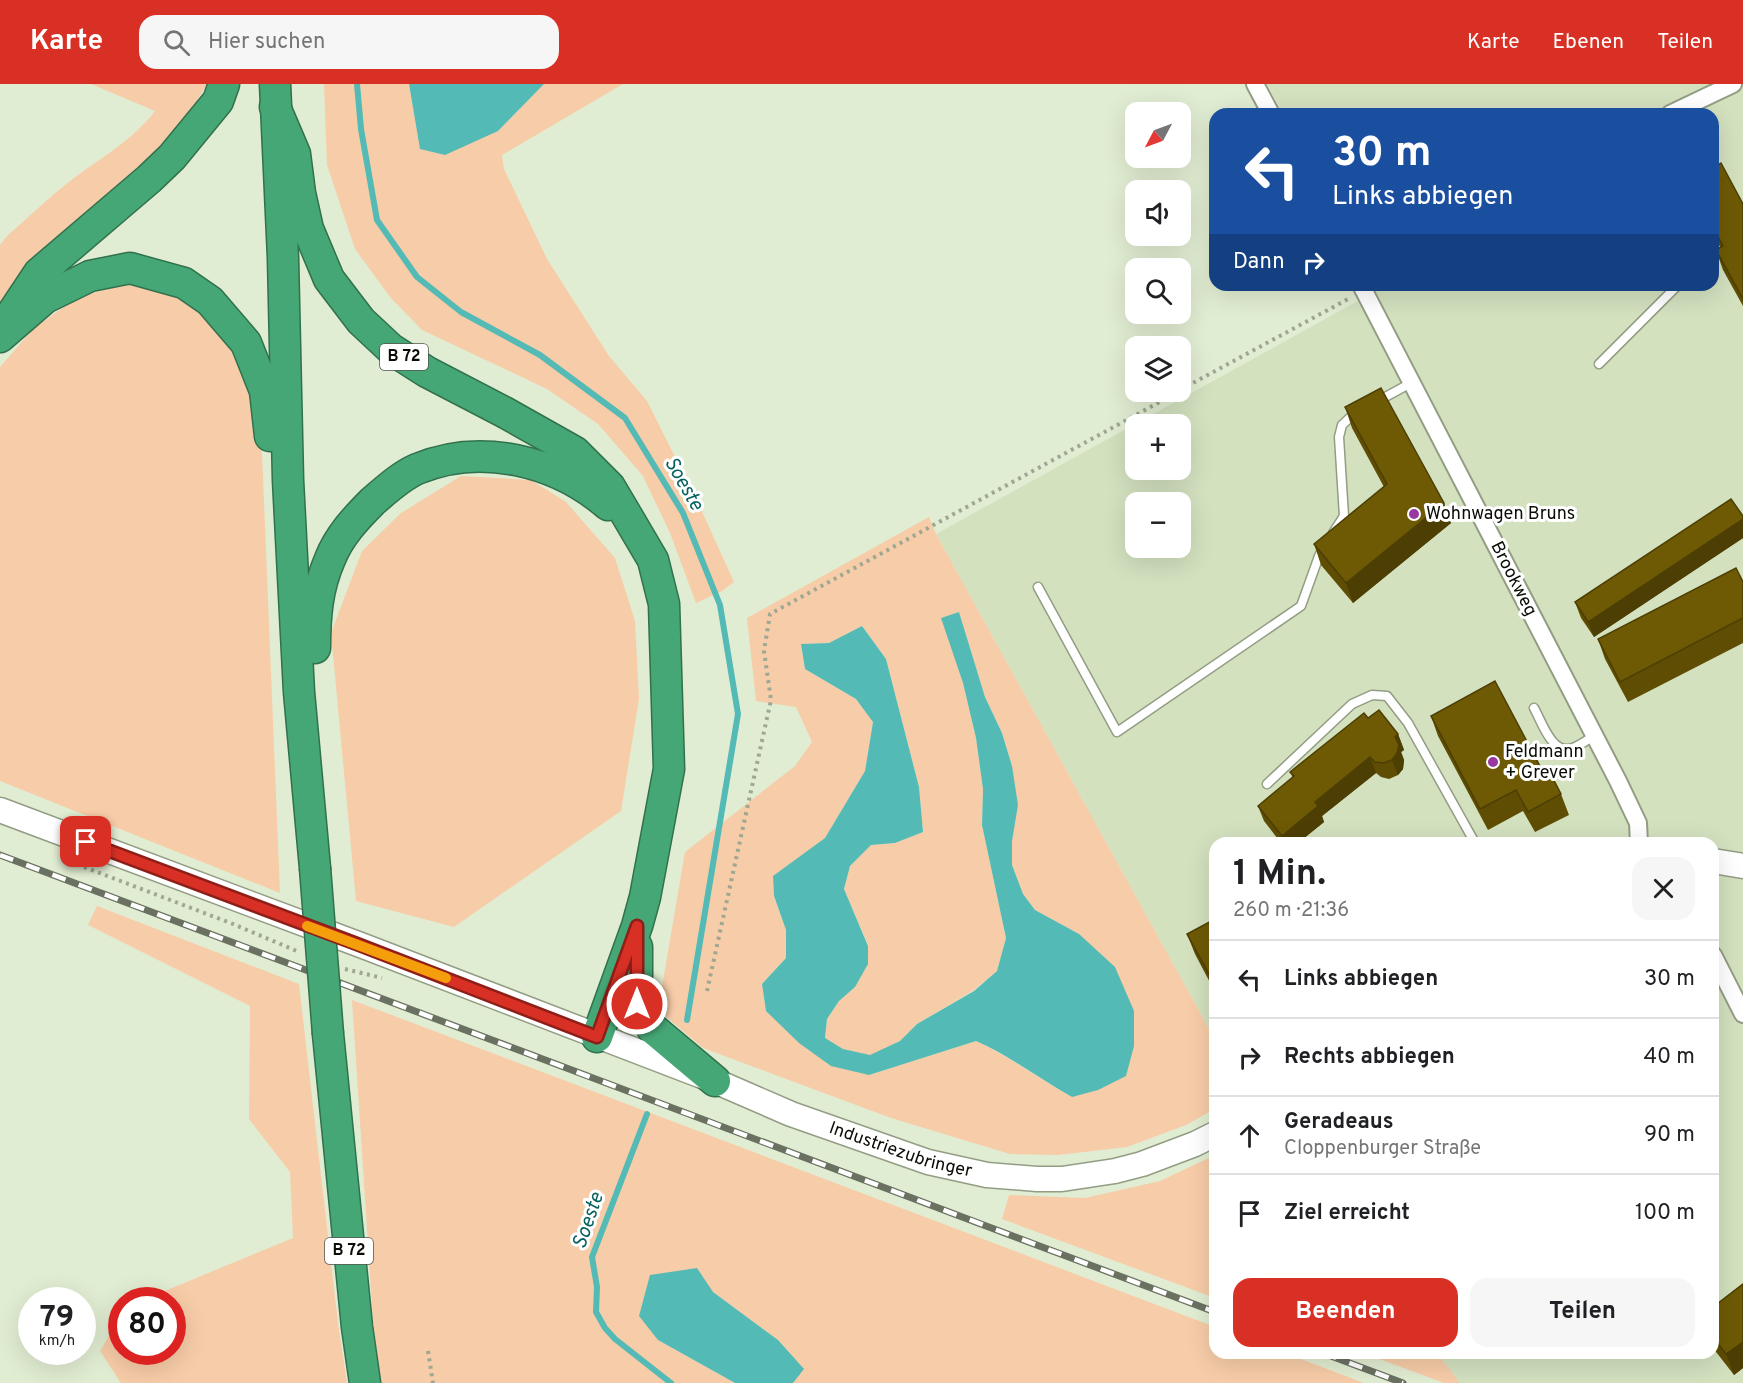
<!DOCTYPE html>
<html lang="de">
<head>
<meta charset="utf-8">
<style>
	body { margin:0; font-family:Overpass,sans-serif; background:#f6f6f6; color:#202124; height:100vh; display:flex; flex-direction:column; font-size:22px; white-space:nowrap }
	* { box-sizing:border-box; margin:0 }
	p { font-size:20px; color:#757577 }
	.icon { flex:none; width:33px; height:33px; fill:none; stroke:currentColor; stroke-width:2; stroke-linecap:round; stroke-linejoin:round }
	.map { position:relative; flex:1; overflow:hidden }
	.details { position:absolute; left:1209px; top:753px; width:510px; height:522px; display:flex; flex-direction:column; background:#fff; border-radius:18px; box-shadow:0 6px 24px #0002 }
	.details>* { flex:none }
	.banner { position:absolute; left:1209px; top:24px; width:510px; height:183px; border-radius:18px; box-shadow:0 6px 24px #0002; background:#1a4fa0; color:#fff; overflow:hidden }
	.needle { width:39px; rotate:229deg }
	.buttons { position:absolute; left:1125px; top:18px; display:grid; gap:12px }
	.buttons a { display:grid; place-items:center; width:66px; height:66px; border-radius:12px; background:#fff; box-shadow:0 6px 24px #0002; font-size:30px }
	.speed { position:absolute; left:18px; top:1203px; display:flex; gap:12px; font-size:30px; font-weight:700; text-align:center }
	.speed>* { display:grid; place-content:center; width:78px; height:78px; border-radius:50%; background:#fff; box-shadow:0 6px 24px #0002; line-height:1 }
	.speed small { font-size:15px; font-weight:400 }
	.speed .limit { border:9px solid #d22; background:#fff; color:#111 }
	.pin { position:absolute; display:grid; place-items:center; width:51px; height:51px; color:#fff; margin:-26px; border-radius:12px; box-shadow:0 3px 9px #0006 }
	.me { position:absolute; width:66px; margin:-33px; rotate:0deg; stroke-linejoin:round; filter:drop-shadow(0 0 4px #0008) }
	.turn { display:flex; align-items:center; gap:21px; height:126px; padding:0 24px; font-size:27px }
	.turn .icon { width:78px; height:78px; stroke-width:2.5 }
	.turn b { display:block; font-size:42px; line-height:51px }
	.then { display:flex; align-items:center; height:57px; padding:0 24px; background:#0003; gap:12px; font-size:22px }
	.round { display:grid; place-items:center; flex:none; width:63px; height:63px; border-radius:18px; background:#f6f6f6 }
	.summary { display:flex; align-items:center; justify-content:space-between; height:102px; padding:0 24px }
	h1 { font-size:36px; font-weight:700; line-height:45px }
	.action { display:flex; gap:12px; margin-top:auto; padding:12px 24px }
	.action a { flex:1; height:69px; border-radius:18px; background:#d93025; color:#fff; font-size:24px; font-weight:700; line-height:69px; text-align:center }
	.action a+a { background:#f6f6f6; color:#202124 }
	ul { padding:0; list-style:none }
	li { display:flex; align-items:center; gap:18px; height:78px; padding:0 24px; border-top:2px solid #e0e0e0 }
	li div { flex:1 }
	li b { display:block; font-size:22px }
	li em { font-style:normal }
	header { display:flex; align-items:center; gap:36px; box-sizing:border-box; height:84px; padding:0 30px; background:#d93025; color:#fff }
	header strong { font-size:28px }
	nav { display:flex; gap:33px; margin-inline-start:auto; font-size:21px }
	.search { width:420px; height:54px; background:#f6f6f6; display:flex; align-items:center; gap:15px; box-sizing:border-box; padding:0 21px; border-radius:18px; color:#757577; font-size:22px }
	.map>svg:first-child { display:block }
</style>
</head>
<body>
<header>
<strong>Karte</strong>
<div class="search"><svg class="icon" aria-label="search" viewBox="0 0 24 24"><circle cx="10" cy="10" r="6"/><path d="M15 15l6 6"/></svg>Hier suchen</div>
<nav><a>Karte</a><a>Ebenen</a><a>Teilen</a></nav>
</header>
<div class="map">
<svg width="1743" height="1299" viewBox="0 0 1743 1299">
	<rect width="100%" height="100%" fill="#e1edd2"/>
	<!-- built -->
	<path fill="#d3e1bf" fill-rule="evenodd" d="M1267,0H1743V1299H1460L1437,1269H1713V759H1215V956L936,450L1356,218L1376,206L1373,201H1713V30H1283ZM1136,340H1180V386H1136ZM1136,418H1180V464H1136Z"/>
	<!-- green -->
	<g fill="#f7cca8" fill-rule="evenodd">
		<path d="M91,0H207L183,40L159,69L0,228V161L7,152C29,133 50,112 74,94C101,74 134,55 155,27Z"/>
		<polygon points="324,0 409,0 420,64 498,47 544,0 623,0 502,71 504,85 547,175 609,272 647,317 698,419 734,498 722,507 696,519 670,449 643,392 598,340 547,305 422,246 390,213 355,165 327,81"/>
		<polygon points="128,199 156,204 209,225 243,271 261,344 280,809 0,697 0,283 33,245 76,214"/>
		<polygon points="461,392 531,396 566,418 615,474 635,537 639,615 621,727 454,843 356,817 331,549 362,467 401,429"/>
		<path d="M929,433L936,450L1215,956V1025L1186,1041L1127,1063L1058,1071L1010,1070L891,1034L703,964L658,926L685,768L795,682L812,658L796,623L756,617L747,534ZM959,528L985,613L1002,649L1012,682V781L1023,810L1035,826L1079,850L1072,1013C1040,995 1010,973 976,957L869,991L766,927L762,900L786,874V846L774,813L773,793L825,754L865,687L873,637L856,615L805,585L801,560L829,559L862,542L886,575L919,703L923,748L895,759L871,761L850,782L844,805L868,861L855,903L839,917L827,935L825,955L843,965L870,972L900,957L917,940L974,906L997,887L1006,854L982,741L983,705L976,654L963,599L942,534Z"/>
		<polygon points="97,822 299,900 338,1239 347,1299 121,1299 100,1267 121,1231 122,1268 172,1268 172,1216 143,1216 293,1154 290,1088 249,1035 250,922 88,841"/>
		<polygon points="352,916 1215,1243 1215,1269 1285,1269 1364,1299 793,1299 803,1285 778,1256 713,1208 658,1256 735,1299 381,1299 373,1237"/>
		<polygon points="1215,1071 1215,1214 1002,1135 1009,1111 1085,1114 1160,1097"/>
		<polygon points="1363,1269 1437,1269 1460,1299 1444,1299"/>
	</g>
	<!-- water -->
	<g fill="#53bab5">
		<polygon points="409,0 544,0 498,47 445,71 420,65"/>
		<path d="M959,528L985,613L1002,649L1012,682L1018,721L1012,757V781L1023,810L1035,826L1079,850L1115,883L1134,927V962L1126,992L1098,1006L1072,1013C1040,995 1010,972 976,957L869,991L831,982L799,959L766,927L762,900L786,874V846L774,812L773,792L825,754L865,687L873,638L856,615L805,585L801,560L829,559L862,542L886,575L919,703L923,748L895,759L871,761L850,782L844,805L868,862V880L855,903L839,917L827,935L825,954L843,965L870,971L900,957L917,940L974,907L997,887L1006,854L982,741L983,705L976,654L963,599L941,534Z"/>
		<polygon points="697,1184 713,1208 778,1256 804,1285 793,1299 735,1299 658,1256 639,1232 650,1191"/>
	</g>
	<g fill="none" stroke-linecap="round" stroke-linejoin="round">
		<!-- stream -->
		<g stroke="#53bab5" stroke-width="6">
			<polyline points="357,0 361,45 377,136 417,193 461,228 540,271 625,334 683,429 720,521 738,630 687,936"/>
			<polyline points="647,1030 592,1173 597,1203 596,1228 605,1244 615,1255 671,1299"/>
		</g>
		<defs>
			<g id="lane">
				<polyline points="1599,280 1678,201"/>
				<polyline points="1378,317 1411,299"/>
				<polyline points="1333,449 1344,432 1339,353 1342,341 1356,328"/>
				<polyline points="1038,503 1117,648 1301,522 1319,472 1324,463"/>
				<path d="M1534,624C1542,638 1552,672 1573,664C1581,661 1587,656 1594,652"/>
				<polyline points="1267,700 1352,620 1372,611 1387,612 1408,639 1475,759"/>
				<polyline points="1713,898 1722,890"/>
			</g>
			<g id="street">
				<polyline points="1255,0 1271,30"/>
				<polyline points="1670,30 1733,0"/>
				<polyline points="1361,201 1618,697 1638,739 1639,759"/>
				<polyline points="1713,871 1743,930"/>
			</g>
			<g id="secondary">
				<path id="s1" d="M0,726L358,860L715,997L791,1030L928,1078L987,1091L1037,1095H1062L1115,1087L1142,1080L1195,1060L1215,1050"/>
				<polyline points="1713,777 1743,782"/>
			</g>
			<g id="highway">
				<polyline points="275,0 283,174 288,396 299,608 315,784"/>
				<polyline points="275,23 295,70 300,109 308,145 329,195 361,237 391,265 427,288 504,328 575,368 610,403 653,476 664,520 669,685 645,813 637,842 597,953"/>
				<polyline points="11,231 39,189 149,95 172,73 218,17 224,0"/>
				<polyline points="0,253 45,214 90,192 130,184 184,199 210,217 246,259 265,307 270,352"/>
				<path d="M315,564C315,532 317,505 330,475C339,452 356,434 373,417C386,406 401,392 417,385C481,358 557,377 608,421"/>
				<polyline points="637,863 637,920 652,944 715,997"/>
				<polyline points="328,950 357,1243 365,1299"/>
			</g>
		</defs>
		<!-- lane casing -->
		<use href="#lane" stroke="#929d84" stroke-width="11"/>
		<!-- street casing -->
		<use href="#street" stroke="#929d84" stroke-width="20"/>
		<!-- secondary casing -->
		<use href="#secondary" stroke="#929d84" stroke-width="27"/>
		<!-- highway casing -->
		<use href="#highway" stroke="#31714e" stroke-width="33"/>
		<!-- path -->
		<g stroke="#9ea792" stroke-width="4" stroke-dasharray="3 4.5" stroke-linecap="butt">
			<polyline points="1180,306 1350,214"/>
			<polyline points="63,775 233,840 299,868"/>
			<polyline points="345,885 382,894"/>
			<polyline points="707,907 771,616 764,567 770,530 1178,308"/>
			<polyline points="428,1267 433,1299"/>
		</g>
		<!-- lane -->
		<use href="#lane" stroke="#fff" stroke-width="8"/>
		<!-- street -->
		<use href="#street" stroke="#fff" stroke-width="16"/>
		<!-- secondary -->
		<use href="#secondary" stroke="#fff" stroke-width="24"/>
		<!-- highway -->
		<use href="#highway" stroke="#46a776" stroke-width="30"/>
		<defs>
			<g id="rail">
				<polyline points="0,771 1215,1228"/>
				<polyline points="1323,1269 1403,1299"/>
			</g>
		</defs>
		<!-- rail casing -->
		<use href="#rail" stroke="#6a7161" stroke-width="7"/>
		<!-- rail -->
		<use href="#rail" stroke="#fff" stroke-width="4.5" stroke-dasharray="14" stroke-linecap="butt"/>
		<defs>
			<polyline id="highway-bridge" points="315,784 328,950"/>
		</defs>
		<!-- highway-bridge casing -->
		<use href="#highway-bridge" stroke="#31714e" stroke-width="33" stroke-linecap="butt"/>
		<!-- highway-bridge -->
		<use href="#highway-bridge" stroke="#46a776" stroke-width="30"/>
	</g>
	<!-- wall -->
	<g fill="#5f4d04">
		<polygon points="1713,84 1743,120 1743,222 1723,186 1716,166 1720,163 1713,150"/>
		<polygon points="1345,323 1444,419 1451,439 1353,519 1321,481 1314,460 1384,403 1352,344"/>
		<polygon points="1743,432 1743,454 1594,553 1581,534 1575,518"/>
		<polygon points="1743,498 1743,559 1628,618 1605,575 1598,555"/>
		<polygon points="1431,632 1542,686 1561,710 1569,731 1535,748 1523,727 1488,746 1438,652"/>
		<polygon points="1368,634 1398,650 1404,666 1401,668 1404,676 1403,685 1398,691 1389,695 1381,693 1376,689 1322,732 1324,738 1298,759 1281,759 1264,737 1258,722 1293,694 1290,688"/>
		<polygon points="1215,835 1215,908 1195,870 1187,850"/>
		<polygon points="1743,1200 1743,1284 1734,1291 1713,1264 1713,1223"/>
	</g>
	<!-- shaded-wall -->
	<g fill="#4d3f04">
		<polygon points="1444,419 1451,439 1353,519 1346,499"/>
		<polygon points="1743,435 1743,454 1594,553 1588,538"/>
		<polygon points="1398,650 1404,666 1401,668 1404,676 1403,685 1398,691 1392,676 1395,653"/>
		<polygon points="1370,673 1376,689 1322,732 1324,738 1298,759 1285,759 1282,752 1315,718"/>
		<polygon points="1743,1258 1743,1284 1734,1291 1726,1270"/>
	</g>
	<!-- building -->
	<g fill="#6e5a05" stroke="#4d3f04" stroke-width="1.5">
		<polygon points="1721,79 1743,120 1743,215 1716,166 1723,162 1713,143 1713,84"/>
		<polygon points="1381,304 1444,419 1346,499 1314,460 1387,400 1345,323"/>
		<polygon points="1731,415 1743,432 1743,435 1588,538 1575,518"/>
		<polygon points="1736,484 1743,498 1743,534 1620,598 1598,555"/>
		<polygon points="1495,597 1542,686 1547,683 1561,710 1528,728 1516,706 1480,725 1431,632"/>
		<polygon points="1379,626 1398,650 1395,653 1399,661 1397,669 1392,676 1384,679 1375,678 1370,673 1315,718 1318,722 1282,752 1258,722 1294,692 1290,688 1364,629 1368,634"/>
		<polygon points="1215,835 1215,901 1187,850"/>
		<polygon points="1743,1200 1743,1258 1726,1270 1713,1253 1713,1223"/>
	</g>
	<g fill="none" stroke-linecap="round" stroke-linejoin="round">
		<defs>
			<polyline id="route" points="86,758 357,860 597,953 637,842 637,920"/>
		</defs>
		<!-- route casing -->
		<use href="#route" stroke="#8d1f18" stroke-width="15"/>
		<!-- route -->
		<use href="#route" stroke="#d93025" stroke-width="10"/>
		<!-- slow -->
		<polyline stroke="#f59e0b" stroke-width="10" points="307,842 446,894"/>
	</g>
	<!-- markers -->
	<g fill="#9638a0" stroke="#fff" stroke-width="2">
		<circle cx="1414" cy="430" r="6"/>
		<circle cx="1493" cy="678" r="6"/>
	</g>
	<g text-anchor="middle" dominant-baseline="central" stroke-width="6" stroke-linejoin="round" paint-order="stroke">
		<!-- shield labels -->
		<g fill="#fff" stroke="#535650" stroke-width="1.5">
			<rect x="380" y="260" width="48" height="26" rx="4.5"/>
			<rect x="325" y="1154" width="48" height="26" rx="4.5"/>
		</g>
		<g font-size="16" font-weight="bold" fill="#090d05">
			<text x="404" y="273">B 72</text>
			<text x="349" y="1167">B 72</text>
		</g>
		<!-- poi labels -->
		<g font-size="18" fill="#090d05" stroke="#fff" text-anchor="start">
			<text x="1426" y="430">Wohnwagen Bruns</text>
			<text x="1505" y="668">Feldmann<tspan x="1505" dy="21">+ Grever</tspan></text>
		</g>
		<!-- street labels -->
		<g font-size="18" fill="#090d05" stroke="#fff">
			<text transform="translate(1513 495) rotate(63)">Brookweg</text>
			<text stroke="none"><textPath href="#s1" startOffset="963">Industriezubringer</textPath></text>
		</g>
		<!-- water labels -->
		<g font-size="20" font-style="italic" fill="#05615e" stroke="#fff">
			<text transform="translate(683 400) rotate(60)">Soeste</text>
			<text transform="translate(589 1137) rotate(-71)">Soeste</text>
		</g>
	</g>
</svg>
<div class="buttons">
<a><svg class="needle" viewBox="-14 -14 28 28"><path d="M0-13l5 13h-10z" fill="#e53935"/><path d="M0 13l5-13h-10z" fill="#757577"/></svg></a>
<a><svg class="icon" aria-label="sound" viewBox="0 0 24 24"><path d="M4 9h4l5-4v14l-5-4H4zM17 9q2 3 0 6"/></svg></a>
<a><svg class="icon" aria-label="search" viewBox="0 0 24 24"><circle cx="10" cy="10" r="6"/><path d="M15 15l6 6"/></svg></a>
<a><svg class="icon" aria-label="layers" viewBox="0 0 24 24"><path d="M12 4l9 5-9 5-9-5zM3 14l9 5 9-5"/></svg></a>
<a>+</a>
<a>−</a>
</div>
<div class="speed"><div>79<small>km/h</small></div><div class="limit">80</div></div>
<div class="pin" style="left:86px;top:758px;background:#d93025"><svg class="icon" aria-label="arrive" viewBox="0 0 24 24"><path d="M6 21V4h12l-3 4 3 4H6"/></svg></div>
<svg class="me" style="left:637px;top:920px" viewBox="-20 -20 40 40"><circle r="17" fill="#d93025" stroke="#fff" stroke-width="3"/><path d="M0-11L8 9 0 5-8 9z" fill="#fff"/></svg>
<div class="banner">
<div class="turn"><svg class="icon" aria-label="left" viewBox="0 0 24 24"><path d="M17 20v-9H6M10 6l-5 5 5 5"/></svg><div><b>30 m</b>Links abbiegen</div></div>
<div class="then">Dann<svg class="icon" aria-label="right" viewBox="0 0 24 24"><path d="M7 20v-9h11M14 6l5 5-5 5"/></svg></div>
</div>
<section class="details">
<div class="summary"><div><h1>1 Min.</h1><p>260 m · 21:36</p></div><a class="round"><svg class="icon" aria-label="close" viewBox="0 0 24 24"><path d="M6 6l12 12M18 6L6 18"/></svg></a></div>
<ul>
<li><svg class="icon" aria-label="left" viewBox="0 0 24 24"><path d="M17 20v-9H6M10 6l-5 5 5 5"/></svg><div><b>Links abbiegen</b></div><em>30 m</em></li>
<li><svg class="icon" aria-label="right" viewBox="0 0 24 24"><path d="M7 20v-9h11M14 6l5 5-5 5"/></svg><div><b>Rechts abbiegen</b></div><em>40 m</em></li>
<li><svg class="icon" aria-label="ahead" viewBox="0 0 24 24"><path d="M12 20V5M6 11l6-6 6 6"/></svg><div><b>Geradeaus</b><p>Cloppenburger Straße</p></div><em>90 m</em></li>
<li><svg class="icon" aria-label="arrive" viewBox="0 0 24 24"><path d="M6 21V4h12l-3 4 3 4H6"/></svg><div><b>Ziel erreicht</b></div><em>100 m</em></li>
</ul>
<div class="action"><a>Beenden</a><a>Teilen</a></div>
</section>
</div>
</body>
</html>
